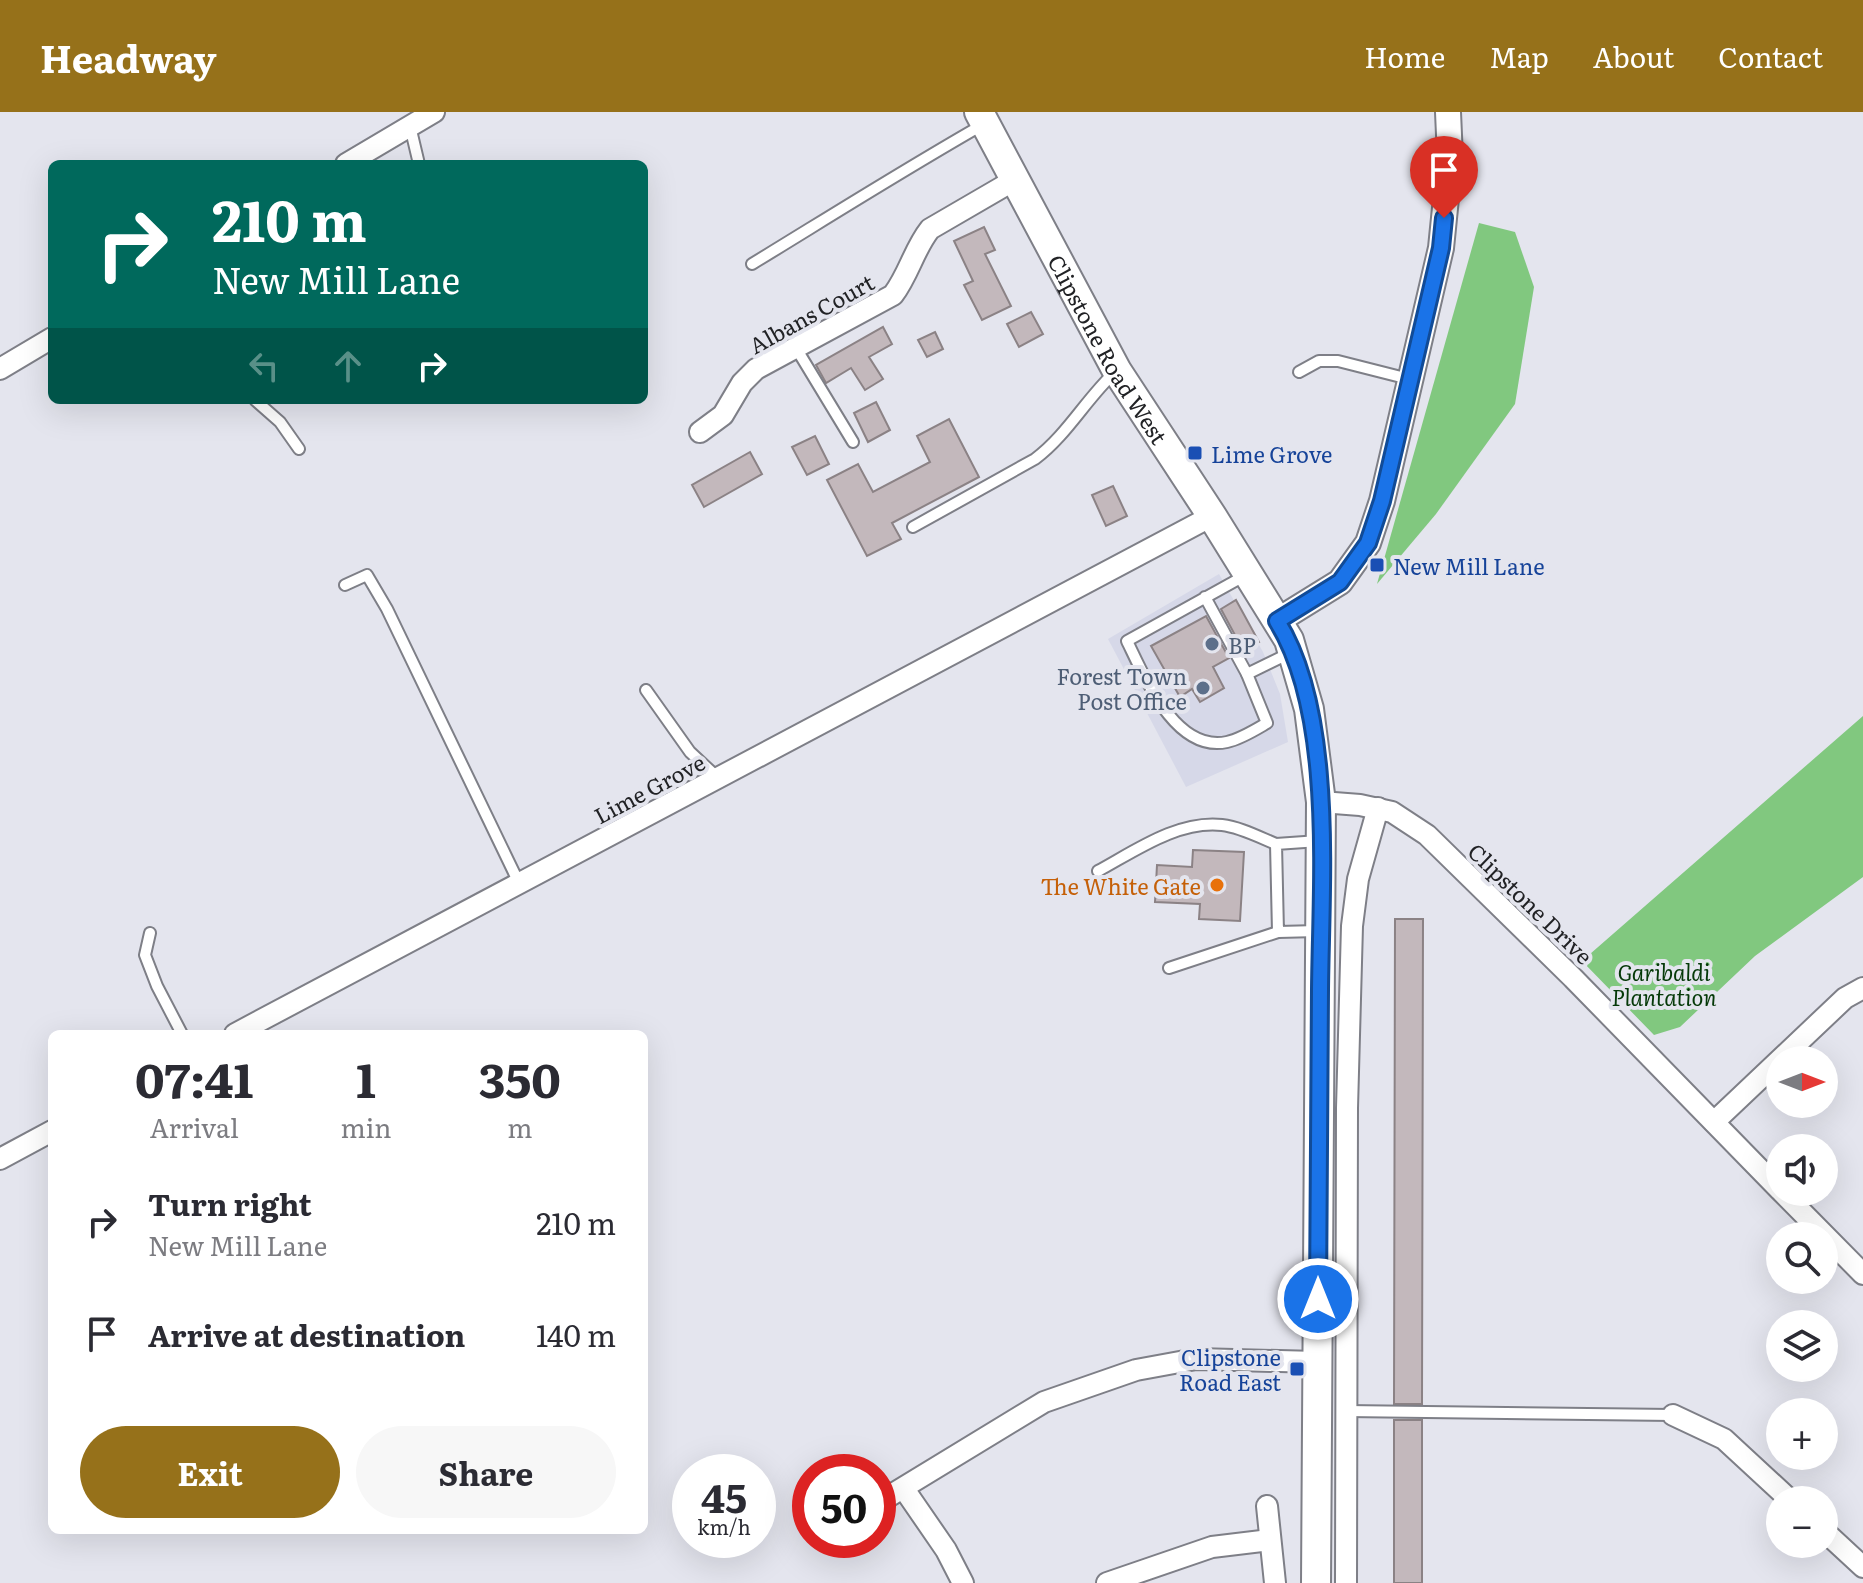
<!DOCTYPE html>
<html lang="en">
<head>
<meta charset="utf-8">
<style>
	body { margin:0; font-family:Literata,serif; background:#f7f7f7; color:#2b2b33; height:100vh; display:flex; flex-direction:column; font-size:30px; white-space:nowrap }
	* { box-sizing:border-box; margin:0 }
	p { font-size:26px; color:#7c7c81 }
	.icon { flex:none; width:44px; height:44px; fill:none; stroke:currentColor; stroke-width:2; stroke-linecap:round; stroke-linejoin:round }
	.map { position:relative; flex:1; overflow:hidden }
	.details { position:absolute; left:48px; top:918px; width:600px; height:504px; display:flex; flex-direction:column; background:#fff; border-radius:12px; box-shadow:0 8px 32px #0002 }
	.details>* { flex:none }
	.banner { position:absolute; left:48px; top:48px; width:600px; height:244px; border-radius:12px; box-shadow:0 8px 32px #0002; background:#00695c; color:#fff; overflow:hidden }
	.needle { width:52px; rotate:90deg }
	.controls { position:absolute; left:1766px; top:934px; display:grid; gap:16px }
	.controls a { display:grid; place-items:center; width:72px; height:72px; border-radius:50%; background:#fff; box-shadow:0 8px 32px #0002; font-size:40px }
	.speed { position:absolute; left:672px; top:1342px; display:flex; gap:16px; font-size:40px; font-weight:700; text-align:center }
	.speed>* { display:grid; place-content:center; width:104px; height:104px; border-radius:50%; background:#fff; box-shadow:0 8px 32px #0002; line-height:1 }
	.speed small { font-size:20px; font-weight:400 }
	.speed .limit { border:12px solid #d22; background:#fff; color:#111 }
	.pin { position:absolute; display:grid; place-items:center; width:68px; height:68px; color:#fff; margin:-82px -34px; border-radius:50% 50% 50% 0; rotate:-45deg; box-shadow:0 0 8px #0007 }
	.pin .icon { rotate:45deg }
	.me { position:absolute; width:88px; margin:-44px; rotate:0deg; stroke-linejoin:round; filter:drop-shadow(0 0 6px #0008) }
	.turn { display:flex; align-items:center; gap:28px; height:168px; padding:0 32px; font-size:36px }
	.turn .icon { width:104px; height:104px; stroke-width:2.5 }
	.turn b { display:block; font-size:56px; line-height:68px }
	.lanes { display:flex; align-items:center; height:76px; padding:0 32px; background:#0003; justify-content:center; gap:40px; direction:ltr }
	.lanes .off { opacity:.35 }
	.eta { display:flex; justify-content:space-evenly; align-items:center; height:136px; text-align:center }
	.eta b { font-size:48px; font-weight:700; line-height:56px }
	.button { display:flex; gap:16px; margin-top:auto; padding:16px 32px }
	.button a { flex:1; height:92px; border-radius:48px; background:#96711a; color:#fff; font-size:32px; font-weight:700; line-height:92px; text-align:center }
	.button a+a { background:#f7f7f7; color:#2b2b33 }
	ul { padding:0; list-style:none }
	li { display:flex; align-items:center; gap:24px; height:112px; padding:0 32px }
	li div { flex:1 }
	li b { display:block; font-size:30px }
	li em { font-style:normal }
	header { display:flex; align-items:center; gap:48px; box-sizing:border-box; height:112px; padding:0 40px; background:#96711a; color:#fff }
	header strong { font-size:38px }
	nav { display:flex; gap:44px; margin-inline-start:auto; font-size:28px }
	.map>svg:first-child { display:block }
</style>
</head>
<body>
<header>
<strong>Headway</strong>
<nav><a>Home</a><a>Map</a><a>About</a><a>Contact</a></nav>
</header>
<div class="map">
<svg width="1863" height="1471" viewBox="0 0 1863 1471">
	<rect width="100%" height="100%" fill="#e4e5ee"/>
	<!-- built -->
	<polygon fill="#d6d8e8" points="1219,462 1263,540 1280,582 1288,630 1186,675 1108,527"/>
	<!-- forest -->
	<g fill="#81c87f">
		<polygon points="1479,111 1515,120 1534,175 1515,292 1436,402 1377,472"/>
		<polygon points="1863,604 1863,765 1755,844 1680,915 1654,923 1582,849"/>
	</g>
	<!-- building -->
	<g fill="#c3b8bc" stroke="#8b8285" stroke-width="2">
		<polygon points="984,115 995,138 985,142 1011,194 982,208 964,173 973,169 954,129"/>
		<polygon points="1031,200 1043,222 1019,235 1007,212"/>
		<polygon points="883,215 892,232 869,245 883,267 865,278 851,256 826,271 816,253"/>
		<polygon points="935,220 943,237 927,245 918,228"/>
		<polygon points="876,290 890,318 868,330 854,301"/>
		<polygon points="949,307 979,365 892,411 901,427 867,444 827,368 858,352 873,380 930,350 917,324"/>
		<polygon points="815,324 829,352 807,363 792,335"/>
		<polygon points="750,340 762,362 704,395 692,373"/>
		<polygon points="1113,374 1127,404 1106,414 1092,383"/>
		<polygon points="1236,488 1259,530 1243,538 1221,497"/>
		<polygon points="1206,504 1229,546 1213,555 1224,576 1200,590 1192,577 1180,585 1151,534"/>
		<polygon points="1193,738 1244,740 1240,809 1199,807 1200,792 1155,790 1157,753 1192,755"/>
		<polygon points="1395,807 1423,807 1422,1292 1394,1292"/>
		<rect x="1394" y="1308" width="28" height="163"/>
	</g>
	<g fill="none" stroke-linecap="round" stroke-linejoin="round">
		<defs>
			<g id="service">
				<polyline points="410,14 419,52"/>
				<path d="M752,152C829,105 905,57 984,12"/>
				<polyline points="796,236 853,330"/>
				<polyline points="1299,260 1319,249 1338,249 1409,267"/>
				<polyline points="255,288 280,310 299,337"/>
				<path d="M913,415L1035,347C1067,323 1086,287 1115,260"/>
				<polyline points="345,473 367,463 387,497 519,771"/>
				<path d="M1205,485L1247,562L1267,611C1255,618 1241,627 1227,630C1176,641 1145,566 1127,529L1246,463"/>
				<polyline points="1247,562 1292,540"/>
				<polyline points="646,578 690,640 718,666"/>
				<path d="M1098,759C1135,739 1178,708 1222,713C1240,715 1259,725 1276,732"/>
				<polyline points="1318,819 1278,820 1276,732 1319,729"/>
				<polyline points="150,821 145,843 157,874 182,922"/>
				<polyline points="1169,856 1278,820"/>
				<polyline points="1346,1299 1673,1303"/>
			</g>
			<g id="minor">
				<polyline points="346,52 434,0"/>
				<polyline points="0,257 52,226"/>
				<path d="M700,320L723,303L742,271L756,257L893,183C909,162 914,137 930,117L1016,67"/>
				<polyline points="1321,690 1360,693 1392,700 1427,723 1573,866 1780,1078"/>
				<polyline points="235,922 1212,404"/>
				<polyline points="1714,1010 1845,886 1863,876"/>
				<polyline points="0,1047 52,1019"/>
				<polyline points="1782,1080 1863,1162"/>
				<polyline points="1673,1303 1724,1327 1790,1388"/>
				<polyline points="904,1377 946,1438 963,1471"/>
				<polyline points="878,1391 1044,1290 1136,1258 1196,1247 1317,1250"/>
				<polyline points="1267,1394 1275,1471"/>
				<polyline points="1824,1419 1863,1455"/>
				<polyline points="1107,1471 1212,1435 1270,1428"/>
				<polyline points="1346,1471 1347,996 1352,814 1358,767 1378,696"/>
			</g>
			<polyline id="tertiary" points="1277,509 1340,470 1368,431 1382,389 1441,136 1450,46 1448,0"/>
			<g id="secondary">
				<path id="s1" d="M979,0L1117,259L1212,404L1289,528L1309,597L1321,690L1316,1471"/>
			</g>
		</defs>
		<!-- service casing -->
		<use href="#service" stroke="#7e7f87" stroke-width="14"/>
		<!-- minor casing -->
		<use href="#minor" stroke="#7e7f87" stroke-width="24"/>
		<!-- tertiary casing -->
		<use href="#tertiary" stroke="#7e7f87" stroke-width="28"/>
		<!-- secondary casing -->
		<use href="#secondary" stroke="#7e7f87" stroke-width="32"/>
		<!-- service -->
		<use href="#service" stroke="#fff" stroke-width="10"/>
		<!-- minor -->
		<use href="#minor" stroke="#fff" stroke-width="20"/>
		<!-- tertiary -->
		<use href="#tertiary" stroke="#fff" stroke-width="24"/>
		<!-- secondary -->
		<use href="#secondary" stroke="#fff" stroke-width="28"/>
	</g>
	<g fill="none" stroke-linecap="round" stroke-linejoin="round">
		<defs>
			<path id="route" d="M1318,1187C1318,1084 1319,981 1320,878C1321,770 1335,602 1277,509L1340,470L1368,431L1382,389L1441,136L1444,106"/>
		</defs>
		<!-- route casing -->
		<use href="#route" stroke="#114b97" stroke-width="20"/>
		<!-- route -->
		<use href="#route" stroke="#1a73e8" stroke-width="14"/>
	</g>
	<!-- markers -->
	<g fill="#1a4fb4" stroke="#e4e5ee" stroke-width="3">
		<rect x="1187" y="333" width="16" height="16" rx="4"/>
		<rect x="1369" y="445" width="16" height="16" rx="4"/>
		<rect x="1289" y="1249" width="16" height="16" rx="4"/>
	</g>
	<g fill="#5c6f8a" stroke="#e4e5ee" stroke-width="3">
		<circle cx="1212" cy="532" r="8"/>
		<circle cx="1203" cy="576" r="8"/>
	</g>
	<circle fill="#e8710a" stroke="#e4e5ee" stroke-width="3" cx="1217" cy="773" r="8"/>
	<g text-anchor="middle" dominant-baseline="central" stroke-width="8" stroke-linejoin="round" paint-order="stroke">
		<!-- street labels -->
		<g font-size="22" fill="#212225" stroke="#e4e5ee">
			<text transform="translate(811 201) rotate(-29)">Albans Court</text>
			<text stroke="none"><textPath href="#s1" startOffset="270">Clipstone Road West</textPath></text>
			<text transform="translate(649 676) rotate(-28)">Lime Grove</text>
			<text transform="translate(1531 791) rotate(44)">Clipstone Drive</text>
		</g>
		<!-- transit labels -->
		<g font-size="22" fill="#164399" stroke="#e4e5ee" text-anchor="start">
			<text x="1211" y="341">Lime Grove</text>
			<text x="1393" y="453">New Mill Lane</text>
			<text x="1281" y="1244" text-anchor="end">Clipstone<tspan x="1281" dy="25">Road East</tspan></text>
		</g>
		<!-- service labels -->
		<g font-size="22" fill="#4e5e75" stroke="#e4e5ee" text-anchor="start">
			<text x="1228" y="532">BP</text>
			<text x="1187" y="563" text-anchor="end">Forest Town<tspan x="1187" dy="25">Post Office</tspan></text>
		</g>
		<!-- food labels -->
		<g font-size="22" fill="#c56008" stroke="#e4e5ee" text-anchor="end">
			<text x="1201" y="773">The White Gate</text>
		</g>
		<!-- park labels -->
		<g font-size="22" font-style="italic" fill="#053908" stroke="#e4e5ee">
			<text x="1664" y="859">Garibaldi<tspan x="1664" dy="25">Plantation</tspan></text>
		</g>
	</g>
</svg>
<div class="controls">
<a><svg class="needle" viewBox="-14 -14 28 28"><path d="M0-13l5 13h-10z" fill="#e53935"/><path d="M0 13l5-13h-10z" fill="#7c7c81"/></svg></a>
<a><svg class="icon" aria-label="sound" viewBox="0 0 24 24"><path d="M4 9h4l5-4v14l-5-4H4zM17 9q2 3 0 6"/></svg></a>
<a><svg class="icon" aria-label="search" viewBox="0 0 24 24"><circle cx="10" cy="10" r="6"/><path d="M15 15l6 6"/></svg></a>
<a><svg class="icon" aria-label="layers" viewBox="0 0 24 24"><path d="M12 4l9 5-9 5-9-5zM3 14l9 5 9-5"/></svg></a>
<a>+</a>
<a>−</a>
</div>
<div class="speed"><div>45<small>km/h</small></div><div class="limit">50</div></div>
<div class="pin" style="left:1444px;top:106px;background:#d93025"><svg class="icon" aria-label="arrive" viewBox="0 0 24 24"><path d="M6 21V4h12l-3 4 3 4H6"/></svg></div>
<svg class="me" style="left:1318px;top:1187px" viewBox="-20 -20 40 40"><circle r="17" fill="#1a73e8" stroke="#fff" stroke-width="3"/><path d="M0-11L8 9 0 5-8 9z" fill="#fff"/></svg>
<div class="banner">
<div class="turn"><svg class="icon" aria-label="right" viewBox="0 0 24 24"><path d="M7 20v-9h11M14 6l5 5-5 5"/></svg><div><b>210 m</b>New Mill Lane</div></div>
<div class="lanes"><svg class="icon off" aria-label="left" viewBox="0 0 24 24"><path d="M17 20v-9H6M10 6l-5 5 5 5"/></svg><svg class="icon off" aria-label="ahead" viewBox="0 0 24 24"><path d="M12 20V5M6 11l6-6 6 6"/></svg><svg class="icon" aria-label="right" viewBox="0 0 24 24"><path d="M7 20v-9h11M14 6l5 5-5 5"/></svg></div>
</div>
<section class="details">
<div class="eta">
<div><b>07:41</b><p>Arrival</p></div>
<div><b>1</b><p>min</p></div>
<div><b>350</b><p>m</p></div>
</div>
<ul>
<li><svg class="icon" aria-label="right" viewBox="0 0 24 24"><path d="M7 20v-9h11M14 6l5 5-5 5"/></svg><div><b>Turn right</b><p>New Mill Lane</p></div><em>210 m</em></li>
<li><svg class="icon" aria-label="arrive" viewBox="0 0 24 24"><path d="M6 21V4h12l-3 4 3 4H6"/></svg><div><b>Arrive at destination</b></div><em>140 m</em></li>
</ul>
<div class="button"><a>Exit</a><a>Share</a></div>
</section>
</div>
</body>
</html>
